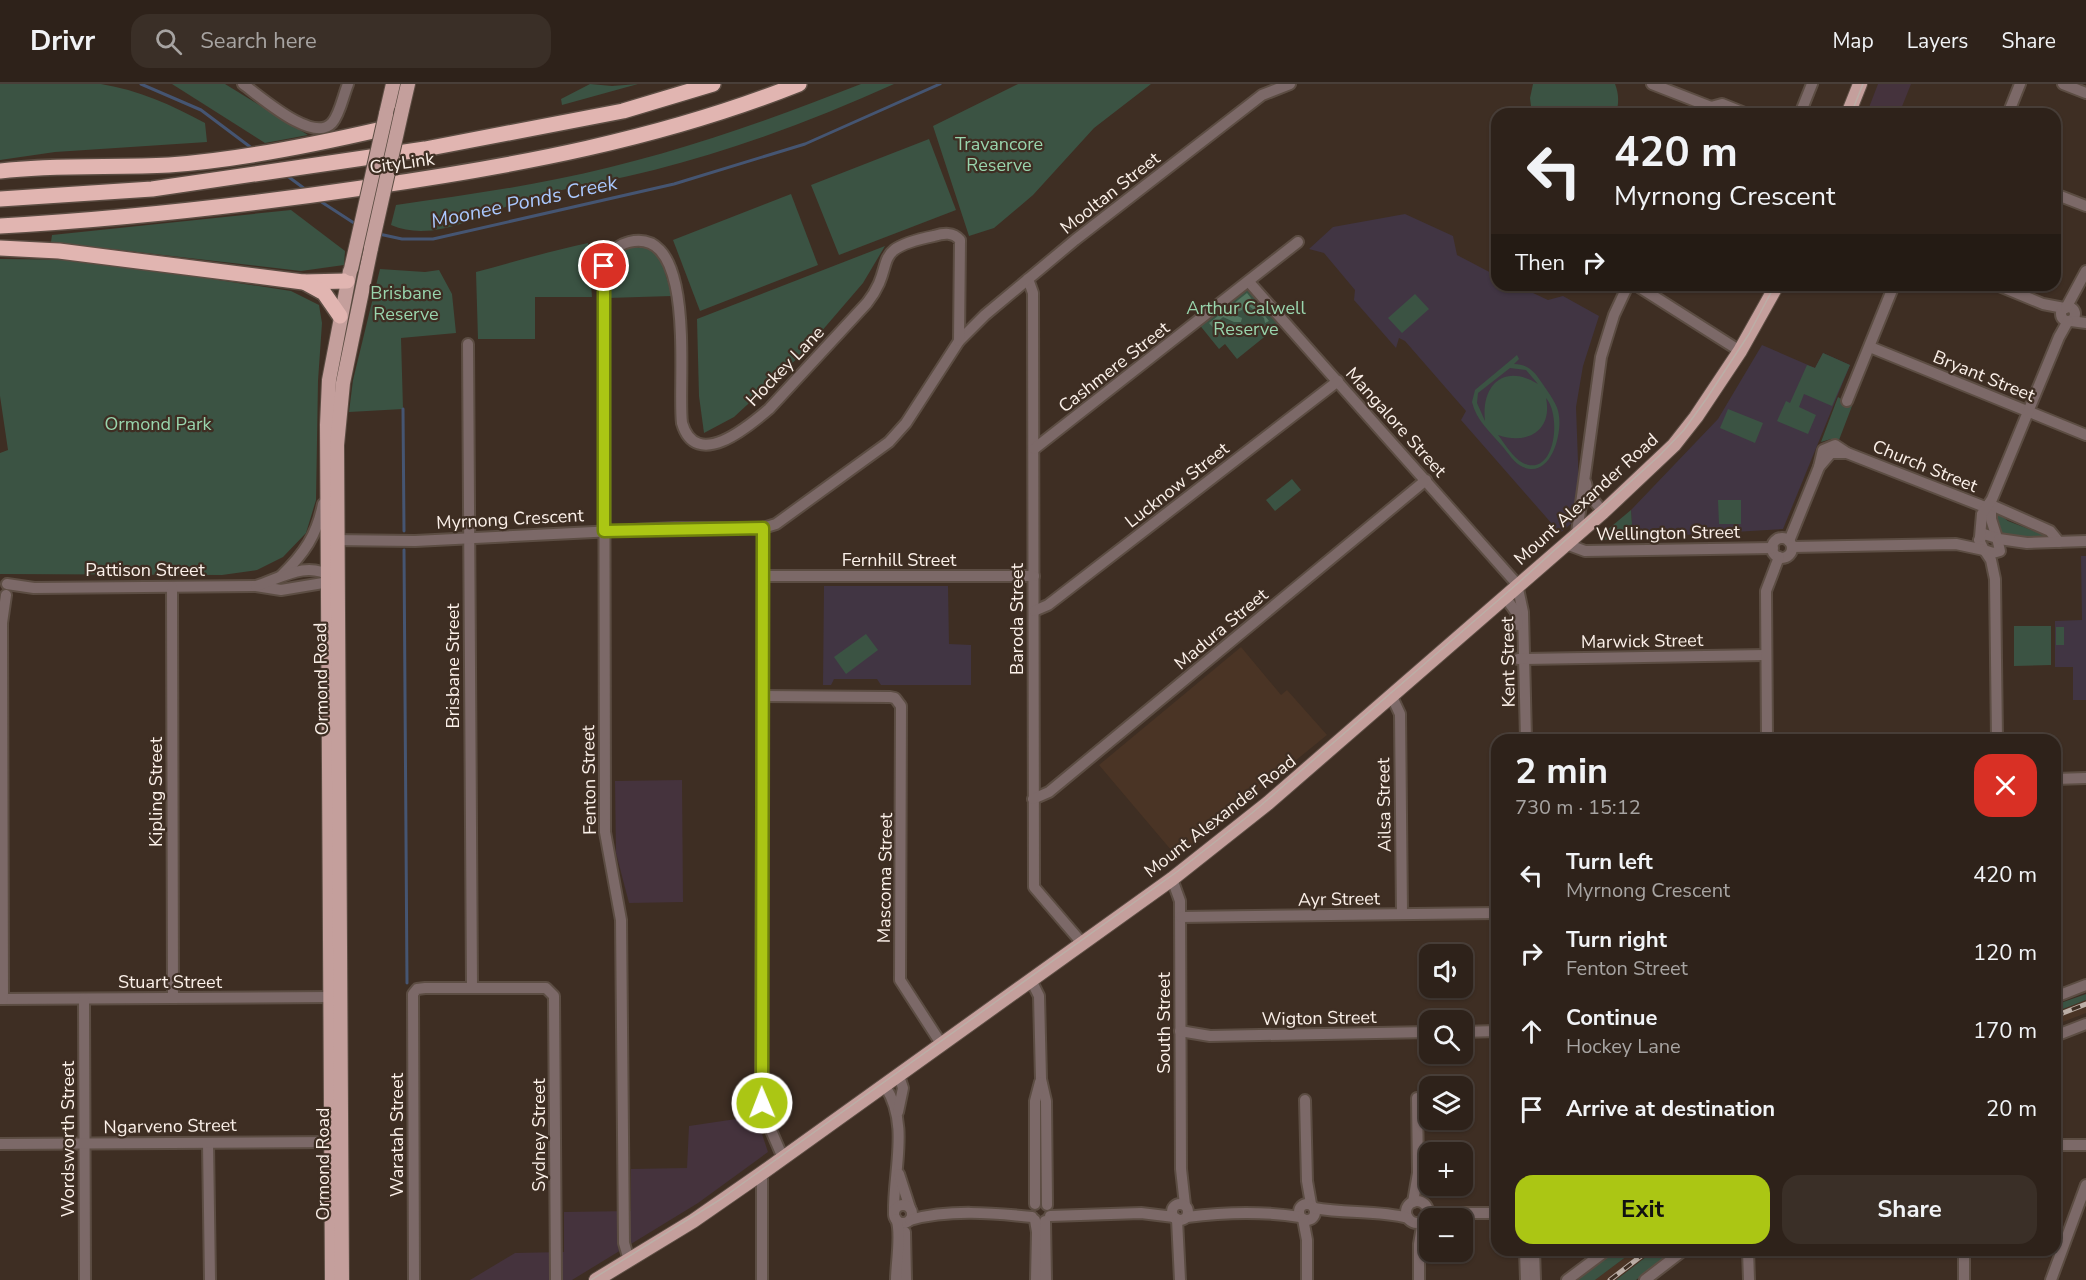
<!DOCTYPE html>
<html lang="en">
<head>
<meta charset="utf-8">
<style>
	body { margin:0; font-family:"Nunito Sans",sans-serif; background:#3a2f27; color:#f1f3f6; height:100vh; display:flex; flex-direction:column; font-size:22px; white-space:nowrap }
	* { box-sizing:border-box; margin:0 }
	p { font-size:20px; color:#a7a4a2 }
	.icon { flex:none; width:33px; height:33px; fill:none; stroke:currentColor; stroke-width:2; stroke-linecap:round; stroke-linejoin:round }
	.map { position:relative; flex:1; overflow:hidden }
	.panel { position:absolute; left:1491px; top:650px; width:570px; height:522px; display:flex; flex-direction:column; background:#2e221a; border-radius:18px; box-shadow:0 2px 4px #0004,0 0 0 2px #493f39 }
	.panel>* { flex:none }
	.hud { position:absolute; left:1491px; top:24px; width:570px; height:183px; border-radius:18px; box-shadow:0 2px 4px #0004,0 0 0 2px #493f39; background:#2e221a; color:#f1f3f6; overflow:hidden }
	.controls { position:absolute; left:1419px; top:860px; display:grid; gap:12px }
	.controls a { display:grid; place-items:center; width:54px; height:54px; border-radius:12px; background:#2e221a; box-shadow:0 2px 4px #0004,0 0 0 2px #493f39; font-size:30px }
	.pin { position:absolute; display:grid; place-items:center; width:51px; height:51px; color:#fff; margin:-26px; border:3px solid #fff; border-radius:50%; box-shadow:0 2px 6px #0007 }
	.me { position:absolute; width:66px; margin:-33px; rotate:359deg; stroke-linejoin:round; filter:drop-shadow(0 0 4px #0008) }
	.turn { display:flex; align-items:center; gap:21px; height:126px; padding:0 24px; font-size:27px }
	.turn .icon { width:78px; height:78px; stroke-width:2.5 }
	.turn b { display:block; font-size:42px; line-height:51px }
	.then { display:flex; align-items:center; height:57px; padding:0 24px; background:#0003; gap:12px; font-size:22px }
	.round { display:grid; place-items:center; flex:none; width:63px; height:63px; border-radius:18px; background:#3a2f27 }
	.summary { display:flex; align-items:center; justify-content:space-between; height:102px; padding:0 24px }
	h1 { font-size:36px; font-weight:700; line-height:45px }
	.button { display:flex; gap:12px; margin-top:auto; padding:12px 24px }
	.button a { flex:1; height:69px; border-radius:18px; background:#abc614; color:#111; font-size:24px; font-weight:700; line-height:69px; text-align:center }
	.button a+a { background:#3a2f27; color:#f1f3f6 }
	ul { padding:0; list-style:none }
	li { display:flex; align-items:center; gap:18px; height:78px; padding:0 24px }
	li div { flex:1 }
	li b { display:block; font-size:22px }
	li em { font-style:normal }
	header { display:flex; align-items:center; gap:36px; box-sizing:border-box; height:84px; padding:0 30px; background:#2e221a; border-bottom:2px solid #493f39 }
	header strong { font-size:28px }
	nav { display:flex; gap:33px; margin-inline-start:auto; font-size:21px }
	.search { width:420px; height:54px; background:#3a2f27; display:flex; align-items:center; gap:15px; box-sizing:border-box; padding:0 21px; border-radius:18px; color:#a7a4a2; font-size:22px }
	.map>svg:first-child { display:block }
</style>
</head>
<body>
<header>
<strong>Drivr</strong>
<div class="search"><svg class="icon" aria-label="search" viewBox="0 0 24 24"><circle cx="10" cy="10" r="6"/><path d="M15 15l6 6"/></svg>Search here</div>
<nav><a>Map</a><a>Layers</a><a>Share</a></nav>
</header>
<div class="map">
<svg width="2086" height="1196" viewBox="0 0 2086 1196">
	<rect width="100%" height="100%" fill="#3e2e23"/>
	<!-- commercial -->
	<g fill="#45333d">
		<polygon points="1878,0 1911,0 1899,30 1877,30 1868,26"/>
		<polygon points="682,696 683,818 629,819 616,769 615,697"/>
		<polygon points="756,1032 768,1068 698,1119 572,1196 470,1196 515,1169 564,1168 564,1128 631,1127 631,1085 687,1084 689,1042"/>
	</g>
	<!-- built -->
	<g fill="#4a3425">
		<polygon points="1241,563 1281,611 1287,606 1327,651 1177,773 1099,681"/>
		<polygon points="2086,916 2086,929 2055,941 2055,928"/>
		<polygon points="1635,1166 1655,1166 1616,1196 1595,1196"/>
	</g>
	<!-- education -->
	<g fill="#413543">
		<polygon points="1405,130 1453,152 1457,171 1497,192 1497,201 1516,201 1548,216 1563,212 1599,232 1583,282 1576,323 1580,432 1560,449 1461,336 1466,327 1405,257 1399,254 1396,264 1354,216 1355,206 1324,169 1309,165 1333,143"/>
		<polygon points="1762,261 1815,284 1823,269 1850,281 1783,445 1633,454 1631,426 1718,335"/>
		<polygon points="2081,472 2086,472 2086,616 2073,616 2073,583 2055,583 2055,537 2082,536"/>
		<polygon points="824,502 948,502 949,560 971,561 971,601 881,601 877,595 834,595 831,601 823,601"/>
	</g>
	<!-- green -->
	<g fill="#3b5343" fill-rule="evenodd">
		<path d="M0,0C30,0 73,0 101,0C138,6 172,21 205,39L207,58L55,68L0,76Z"/>
		<polygon points="172,0 225,0 308,51 265,59"/>
		<polygon points="590,0 612,2 638,0 562,21 561,15"/>
		<path d="M861,0H894C817,35 736,65 654,86C615,96 574,102 534,113C490,125 437,161 391,141L396,121C450,113 504,106 557,95C662,74 762,39 861,0Z"/>
		<polygon points="1018,0 1151,0 1094,44 1033,111 994,144 969,152 933,42"/>
		<path d="M1533,0H1615C1619,10 1619,20 1616,30H1532L1530,14Z"/>
		<polygon points="929,55 956,126 839,171 811,101"/>
		<polygon points="791,110 818,181 700,227 673,156"/>
		<polygon points="291,126 345,167 344,181 301,187 51,158 52,151"/>
		<path d="M588,159L592,213H535V255H478L476,188C514,178 550,167 588,159Z"/>
		<polygon points="885,162 863,199 802,270 734,333 704,349 699,312 697,235"/>
		<path d="M626,163L650,164L660,172L672,212L607,214C607,189 605,178 626,163Z"/>
		<polygon points="0,175 88,176 291,207 319,221 322,239 318,297 316,416 306,449 283,473 257,486 222,491 0,490 0,369 8,366 0,312"/>
		<polygon points="380,185 425,188 439,186 452,210 456,249 401,254 403,325 349,328 353,296"/>
		<polygon points="1249,198 1284,237 1237,275 1225,260 1219,265 1198,239"/>
		<polygon points="1415,210 1429,225 1402,249 1388,234"/>
		<polygon points="1823,269 1850,281 1832,322 1804,310 1799,323 1816,331 1808,350 1777,337 1786,317 1790,319 1807,281 1815,284"/>
		<path d="M1517,271L1519,275L1514,280C1528,280 1535,288 1542,299C1549,310 1558,320 1559,332C1562,352 1550,395 1523,383C1514,379 1509,370 1503,363C1491,349 1476,336 1472,318L1475,306ZM1510,284L1526,286L1538,300C1504,279 1481,301 1485,337L1477,319L1478,309ZM1546,314C1562,332 1555,394 1523,379C1513,374 1505,360 1498,351C1526,361 1553,348 1546,314Z"/>
		<polygon points="1838,313 1852,322 1839,356 1831,355 1821,358"/>
		<polygon points="1728,325 1763,339 1755,359 1720,344"/>
		<polygon points="1292,395 1301,406 1275,427 1266,416"/>
		<polygon points="1718,416 1741,416 1741,440 1719,440"/>
		<polygon points="1631,426 1633,454 1600,456 1600,452"/>
		<polygon points="1999,430 2008,437 2047,452 2004,452 1998,448 1996,431"/>
		<polygon points="2014,542 2051,542 2051,581 2014,582"/>
		<rect x="2056" y="543" width="8" height="18"/>
		<polygon points="866,550 878,566 846,590 834,573"/>
		<polygon points="2086,910 2086,916 2055,928 2055,921"/>
		<polygon points="1617,1166 1635,1166 1595,1196 1578,1196"/>
		<polygon points="1655,1166 1675,1166 1636,1196 1616,1196"/>
	</g>
	<!-- forest -->
	<polygon fill="#52745e" points="1247,209 1269,237 1265,239 1264,234 1244,218 1242,226 1233,230 1242,234 1241,238 1234,238 1223,233 1214,241 1220,245 1217,248 1209,239"/>
	<g fill="none" stroke-linecap="round" stroke-linejoin="round">
		<!-- stream -->
		<g stroke="#455572" stroke-width="3">
			<polyline points="141,0 201,26 253,65"/>
			<polyline points="286,91 305,105"/>
			<polyline points="320,117 357,141"/>
			<polyline points="379,150 402,155 433,155 674,100 805,60 940,0"/>
			<polyline points="403,325 404,447"/>
			<polyline points="404,466 407,899"/>
		</g>
		<defs>
			<g id="minor">
				<path d="M243,0C260,12 313,60 332,39C340,30 343,12 348,0"/>
				<polyline points="1652,0 1711,23"/>
				<polyline points="2063,0 2086,9"/>
				<polyline points="1707,30 1711,23 1722,20 1747,30"/>
				<polyline points="1800,30 1812,0"/>
				<polyline points="2008,30 2020,0"/>
				<polyline points="2055,110 2086,122"/>
				<polyline points="1028,195 1033,209 1034,803 1082,859"/>
				<polyline points="1249,198 1517,500 1523,528 1526,656"/>
				<polyline points="1636,201 1740,267"/>
				<polyline points="1997,201 2043,220 2064,224"/>
				<circle cx="2068" cy="230" r="7"/>
				<polyline points="2066,224 2086,187"/>
				<polyline points="2071,237 2086,239"/>
				<polyline points="468,260 472,904"/>
				<polyline points="1870,263 2086,351"/>
				<polyline points="1847,317 1894,201"/>
				<polyline points="1034,365 1298,158"/>
				<polyline points="1819,383 1823,366 1835,361 1847,369 1990,425"/>
				<polyline points="1586,399 1588,409 1603,428"/>
				<polyline points="1991,419 1991,435 1997,454"/>
				<polyline points="1989,420 2050,447 2059,458"/>
				<polyline points="763,444 761,999 764,1030 783,1074"/>
				<polyline points="1577,449 1601,273 1614,231 1628,201"/>
				<polygon points="1984,450 1997,454 2000,467 1993,469 1984,466 1979,456"/>
				<polyline points="1980,453 1982,430 1992,415 2059,253 2068,237"/>
				<circle cx="1782" cy="464" r="10"/>
				<polyline points="1999,455 2027,459 2086,457"/>
				<polyline points="331,456 415,457 675,444 763,444 776,440 889,358 906,339 959,257 985,231 1075,156 1262,11 1290,0"/>
				<polyline points="1789,457 1819,383 1831,369 1847,369"/>
				<polyline points="1566,460 1585,467 1773,464"/>
				<polyline points="1792,463 1956,460 1984,466"/>
				<polyline points="1985,467 1991,476 1995,495 1997,656"/>
				<path d="M281,492C304,470 317,451 323,420"/>
				<polyline points="763,492 1034,492"/>
				<polyline points="7,500 34,504 256,502 281,506 335,497"/>
				<path d="M256,502C281,494 307,476 332,493"/>
				<polyline points="172,503 173,914"/>
				<polyline points="1505,513 1516,528 1518,541"/>
				<polyline points="1034,527 1048,521 1338,297"/>
				<polyline points="1518,575 1766,571"/>
				<polyline points="763,612 890,613 895,614 901,622 900,896 942,961"/>
				<polyline points="1392,613 1400,630 1402,830"/>
				<polyline points="1767,656 1766,507 1779,473"/>
				<polyline points="2055,695 2086,694"/>
				<polyline points="1033,715 1049,708 1426,396"/>
				<polyline points="1172,795 1180,817 1181,1085 1185,1121"/>
				<polyline points="1181,833 1497,829"/>
				<polyline points="1031,896 1039,912 1041,995 1046,1017 1047,1121"/>
				<polyline points="2055,913 2086,901"/>
				<polyline points="0,915 336,913"/>
				<polyline points="3,915 2,539 6,511"/>
				<polyline points="84,915 85,1196"/>
				<polyline points="1180,947 1210,952 1430,948"/>
				<polyline points="1462,948 1497,947"/>
				<polyline points="2055,952 2086,940"/>
				<path d="M885,1002C910,1040 893,1087 894,1129"/>
				<polyline points="1305,1016 1307,1097 1311,1120"/>
				<polyline points="898,1028 903,1004 899,992"/>
				<polyline points="208,1059 210,1196"/>
				<polyline points="0,1060 339,1058"/>
				<polyline points="2055,1061 2086,1061"/>
				<polyline points="899,1090 910,1124"/>
				<circle cx="1417" cy="1128" r="11"/>
				<polyline points="1413,1118 1418,1089 1417,1014"/>
				<circle cx="1180" cy="1128" r="8"/>
				<circle cx="1307" cy="1128" r="8"/>
				<polyline points="1035,1120 1035,1017 1040,998"/>
				<circle cx="903" cy="1130" r="9"/>
				<path d="M1314,1124C1346,1130 1378,1126 1408,1134"/>
				<polyline points="1050,1132 1141,1129 1174,1133"/>
				<polyline points="1427,1132 1448,1129 1497,1129"/>
				<path d="M1187,1133C1225,1128 1263,1127 1300,1133"/>
				<polyline points="1177,1135 1180,1196"/>
				<polyline points="1303,1135 1307,1156 1307,1196"/>
				<path d="M910,1136C949,1125 993,1129 1032,1133"/>
				<polyline points="1035,1136 1037,1148 1036,1196"/>
				<polyline points="1045,1137 1046,1196"/>
				<polyline points="905,1148 906,1196"/>
				<polyline points="1525,1166 1526,1196"/>
				<polyline points="1534,1166 1535,1196"/>
				<polyline points="1748,1166 1749,1196"/>
				<polyline points="1964,1166 1964,1196"/>
				<path d="M629,1176L624,1159L621,836L605,748L604,182C609,171 616,161 629,158C698,141 677,302 682,339C696,387 748,343 769,325L867,219C899,178 866,166 934,152C944,149 953,148 960,156L959,257"/>
				<polyline points="414,1196 413,910 417,905 425,904 546,904 554,912 556,1196"/>
				<polyline points="762,1196 762,1089"/>
				<path d="M896,1196C896,1179 902,1148 896,1135"/>
				<polyline points="1419,1196 1419,1160 1423,1137"/>
				<polyline points="1567,1196 1607,1166"/>
				<polyline points="1645,1196 1684,1166"/>
				<polyline points="2051,1196 2086,1101"/>
			</g>
			<g id="major">
				<polyline points="402,26 408,0"/>
				<polyline points="386,30 393,0"/>
				<polyline points="1848,30 1860,0"/>
				<polyline points="332,1196 327,341 329,296 350,187"/>
				<polyline points="342,1196 337,361 343,299 371,164"/>
				<polyline points="596,1196 693,1137 762,1089 1172,795 1268,719 1603,428 1674,361 1696,333 1740,267 1777,201"/>
			</g>
			<g id="highway">
				<path d="M0,87C56,80 113,84 169,81C240,76 313,61 382,45"/>
				<polyline points="0,115 152,105 425,65 623,27 713,0"/>
				<path d="M0,142C123,135 247,121 369,103C515,82 661,55 799,0"/>
				<polyline points="0,164 59,167 303,198 347,197"/>
				<polyline points="304,198 324,209 340,232"/>
			</g>
		</defs>
		<!-- minor casing -->
		<use href="#minor" stroke="#5c4d43" stroke-width="14"/>
		<!-- major casing -->
		<use href="#major" stroke="#5c4d43" stroke-width="16"/>
		<!-- highway casing -->
		<use href="#highway" stroke="#5c4d43" stroke-width="18"/>
		<!-- minor -->
		<use href="#minor" stroke="#7c6968" stroke-width="10"/>
		<!-- major -->
		<use href="#major" stroke="#c49f9c" stroke-width="14"/>
		<!-- highway -->
		<use href="#highway" stroke="#e1b5b1" stroke-width="15"/>
		<!-- tram -->
		<g stroke="#bbaea6" stroke-width="1.5">
			<polyline points="1851,30 1863,0"/>
			<polyline points="591,1196 721,1115 1178,787 1252,729 1517,500 1659,372 1684,346 1707,314 1749,250 1775,201"/>
		</g>
		<defs>
			<g id="rail">
				<polyline points="2055,932 2086,920"/>
				<polyline points="1610,1196 1649,1166"/>
			</g>
		</defs>
		<!-- rail casing -->
		<use href="#rail" stroke="#bbaea6" stroke-width="5"/>
		<!-- rail -->
		<use href="#rail" stroke="#3e2e23" stroke-width="3" stroke-dasharray="9" stroke-linecap="butt"/>
		<defs>
			<g id="major-bridge">
				<polyline points="371,164 402,26"/>
				<polyline points="351,185 386,30"/>
			</g>
		</defs>
		<!-- major-bridge casing -->
		<use href="#major-bridge" stroke="#5c4d43" stroke-width="16" stroke-linecap="butt"/>
		<!-- major-bridge -->
		<use href="#major-bridge" stroke="#c49f9c" stroke-width="14"/>
	</g>
	<g fill="none" stroke-linecap="round" stroke-linejoin="round">
		<defs>
			<polyline id="route" points="604,182 604,447 763,444 762,1019"/>
		</defs>
		<!-- route casing -->
		<use href="#route" stroke="#6f810d" stroke-width="15"/>
		<!-- route -->
		<use href="#route" stroke="#abc614" stroke-width="10"/>
	</g>
	<g text-anchor="middle" dominant-baseline="central" stroke-width="4.5" stroke-linejoin="round" paint-order="stroke">
		<!-- park labels -->
		<g font-size="18" fill="#99d5ad" stroke="#3e2e23">
			<text x="999" y="60">Travancore<tspan x="999" dy="21">Reserve</tspan></text>
			<text x="406" y="209">Brisbane<tspan x="406" dy="21">Reserve</tspan></text>
			<text x="1246" y="224">Arthur Calwell<tspan x="1246" dy="21">Reserve</tspan></text>
			<text x="158" y="340">Ormond Park</text>
		</g>
		<!-- street labels -->
		<g font-size="18" fill="#fbf0e9" stroke="#3e2e23">
			<text transform="translate(402 79) rotate(-8)">CityLink</text>
			<text transform="translate(1110 109) rotate(-38)">Mooltan Street</text>
			<text transform="translate(785 282) rotate(-46)">Hockey Lane</text>
			<text transform="translate(1114 283) rotate(-38)">Cashmere Street</text>
			<text transform="translate(1984 292) rotate(22)">Bryant Street</text>
			<text transform="translate(1396 338) rotate(48)">Mangalore Street</text>
			<text transform="translate(1925 382) rotate(22)">Church Street</text>
			<text transform="translate(1177 401) rotate(-38)">Lucknow Street</text>
			<text transform="translate(1586 415) rotate(-42)">Mount Alexander Road</text>
			<text transform="translate(510 435) rotate(-3)">Myrnong Crescent</text>
			<text transform="translate(1668 449) rotate(-1)">Wellington Street</text>
			<text x="899" y="476">Fernhill Street</text>
			<text x="145" y="486">Pattison Street</text>
			<text transform="translate(1017 535) rotate(-90)">Baroda Street</text>
			<text transform="translate(1221 545) rotate(-40)">Madura Street</text>
			<text transform="translate(1642 557) rotate(-1)">Marwick Street</text>
			<text transform="translate(1508 578) rotate(-91)">Kent Street</text>
			<text transform="translate(453 582) rotate(-90)">Brisbane Street</text>
			<text transform="translate(321 595) rotate(-91)">Ormond Road</text>
			<text transform="translate(589 696) rotate(-91)">Fenton Street</text>
			<text transform="translate(156 708) rotate(-90)">Kipling Street</text>
			<text transform="translate(1384 721) rotate(-91)">Ailsa Street</text>
			<text transform="translate(1220 732) rotate(-38)">Mount Alexander Road</text>
			<text transform="translate(885 794) rotate(-89)">Mascoma Street</text>
			<text transform="translate(1339 815) rotate(-1)">Ayr Street</text>
			<text x="170" y="898">Stuart Street</text>
			<text transform="translate(1319 934) rotate(-1)">Wigton Street</text>
			<text transform="translate(1164 939) rotate(-90)">South Street</text>
			<text transform="translate(170 1042) rotate(-1)">Ngarveno Street</text>
			<text transform="translate(397 1051) rotate(-90)">Waratah Street</text>
			<text transform="translate(539 1051) rotate(-90)">Sydney Street</text>
			<text transform="translate(68 1055) rotate(-90)">Wordsworth Street</text>
			<text transform="translate(323 1080) rotate(-90)">Ormond Road</text>
		</g>
		<!-- water labels -->
		<g font-size="20" font-style="italic" fill="#aac8fe" stroke="#3e2e23">
			<text transform="translate(524 118) rotate(-12)">Moonee Ponds Creek</text>
		</g>
	</g>
</svg>
<div class="controls">
<a><svg class="icon" aria-label="sound" viewBox="0 0 24 24"><path d="M4 9h4l5-4v14l-5-4H4zM17 9q2 3 0 6"/></svg></a>
<a><svg class="icon" aria-label="search" viewBox="0 0 24 24"><circle cx="10" cy="10" r="6"/><path d="M15 15l6 6"/></svg></a>
<a><svg class="icon" aria-label="layers" viewBox="0 0 24 24"><path d="M12 4l9 5-9 5-9-5zM3 14l9 5 9-5"/></svg></a>
<a>+</a>
<a>−</a>
</div>
<div class="pin" style="left:604px;top:182px;background:#d93025"><svg class="icon" aria-label="arrive" viewBox="0 0 24 24"><path d="M6 21V4h12l-3 4 3 4H6"/></svg></div>
<svg class="me" style="left:762px;top:1019px" viewBox="-20 -20 40 40"><circle r="17" fill="#abc614" stroke="#fff" stroke-width="3"/><path d="M0-11L8 9 0 5-8 9z" fill="#fff"/></svg>
<div class="hud">
<div class="turn"><svg class="icon" aria-label="left" viewBox="0 0 24 24"><path d="M17 20v-9H6M10 6l-5 5 5 5"/></svg><div><b>420 m</b>Myrnong Crescent</div></div>
<div class="then">Then<svg class="icon" aria-label="right" viewBox="0 0 24 24"><path d="M7 20v-9h11M14 6l5 5-5 5"/></svg></div>
</div>
<section class="panel">
<div class="summary"><div><h1>2 min</h1><p>730 m · 15:12</p></div><a class="round" style="background:#d93025;color:#fff"><svg class="icon" aria-label="close" viewBox="0 0 24 24"><path d="M6 6l12 12M18 6L6 18"/></svg></a></div>
<ul>
<li><svg class="icon" aria-label="left" viewBox="0 0 24 24"><path d="M17 20v-9H6M10 6l-5 5 5 5"/></svg><div><b>Turn left</b><p>Myrnong Crescent</p></div><em>420 m</em></li>
<li><svg class="icon" aria-label="right" viewBox="0 0 24 24"><path d="M7 20v-9h11M14 6l5 5-5 5"/></svg><div><b>Turn right</b><p>Fenton Street</p></div><em>120 m</em></li>
<li><svg class="icon" aria-label="ahead" viewBox="0 0 24 24"><path d="M12 20V5M6 11l6-6 6 6"/></svg><div><b>Continue</b><p>Hockey Lane</p></div><em>170 m</em></li>
<li><svg class="icon" aria-label="arrive" viewBox="0 0 24 24"><path d="M6 21V4h12l-3 4 3 4H6"/></svg><div><b>Arrive at destination</b></div><em>20 m</em></li>
</ul>
<div class="button"><a>Exit</a><a>Share</a></div>
</section>
</div>
</body>
</html>
